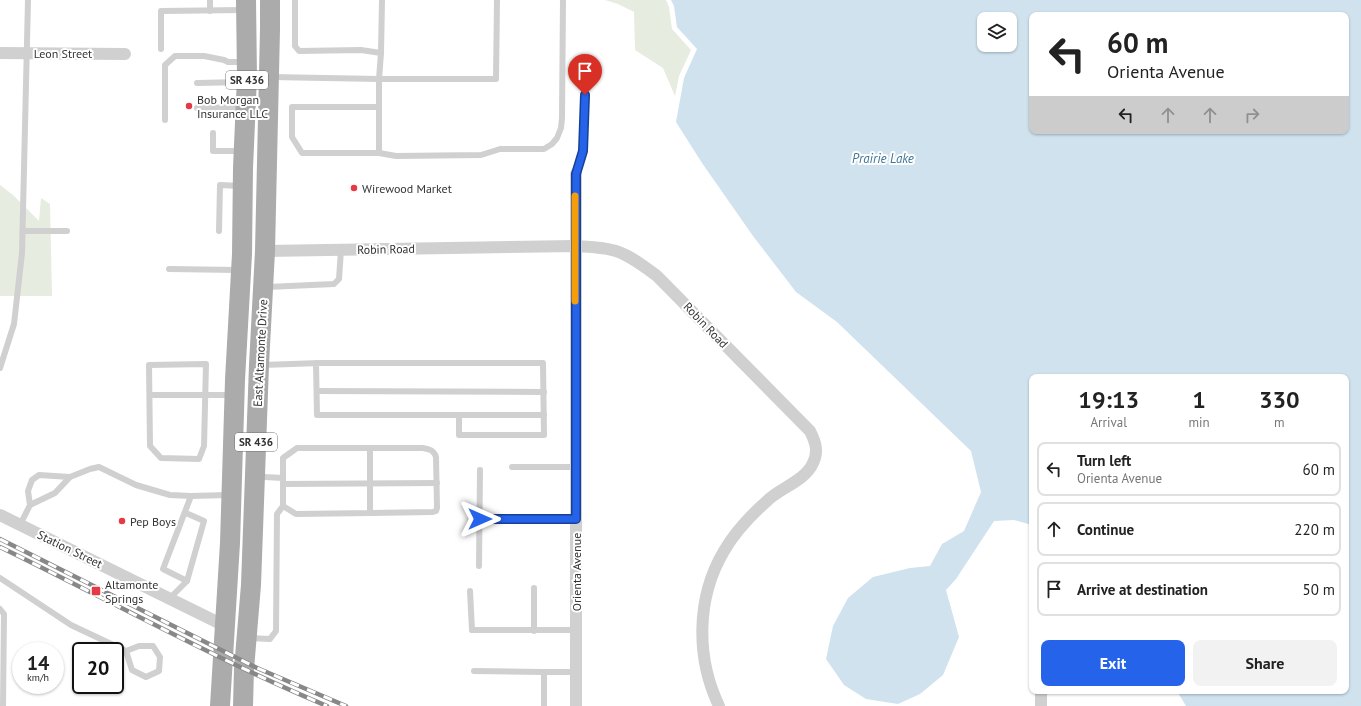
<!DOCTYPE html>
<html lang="en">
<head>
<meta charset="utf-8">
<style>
	body { margin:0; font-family:"PT Sans",sans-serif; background:#f2f2f2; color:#222; height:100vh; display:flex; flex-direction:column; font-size:15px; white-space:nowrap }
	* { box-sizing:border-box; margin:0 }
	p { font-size:13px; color:#767676 }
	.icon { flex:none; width:22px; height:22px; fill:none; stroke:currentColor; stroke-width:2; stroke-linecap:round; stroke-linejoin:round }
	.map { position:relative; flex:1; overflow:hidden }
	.sheet { position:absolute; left:1029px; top:374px; width:320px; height:320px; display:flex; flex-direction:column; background:#fff; border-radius:8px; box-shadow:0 1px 3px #0004 }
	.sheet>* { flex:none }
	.banner { position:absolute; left:1029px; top:12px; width:320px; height:122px; border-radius:8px; box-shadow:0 1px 3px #0004; background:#fff; color:#222; overflow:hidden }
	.fabs { position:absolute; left:977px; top:12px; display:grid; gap:8px }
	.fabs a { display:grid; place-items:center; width:40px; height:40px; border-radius:8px; background:#fff; box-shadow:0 1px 3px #0004; font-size:20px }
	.speed { position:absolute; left:12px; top:642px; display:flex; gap:8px; font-size:20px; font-weight:700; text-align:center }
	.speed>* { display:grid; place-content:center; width:52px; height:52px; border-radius:50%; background:#fff; box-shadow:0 1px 3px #0004; line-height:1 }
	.speed small { font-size:10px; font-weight:400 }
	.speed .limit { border:2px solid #111; border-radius:6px; background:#fff; color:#111 }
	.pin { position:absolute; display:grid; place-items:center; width:34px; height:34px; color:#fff; margin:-41px -17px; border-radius:50% 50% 50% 0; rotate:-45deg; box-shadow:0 0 4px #0007 }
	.pin .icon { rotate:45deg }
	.me { position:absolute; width:44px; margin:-22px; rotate:90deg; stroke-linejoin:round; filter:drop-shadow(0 0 3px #0008) }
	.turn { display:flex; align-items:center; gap:14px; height:84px; padding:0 12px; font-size:18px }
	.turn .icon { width:52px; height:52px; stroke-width:2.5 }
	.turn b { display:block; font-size:28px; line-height:34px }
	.lanes { display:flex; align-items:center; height:38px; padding:0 12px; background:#0003; justify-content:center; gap:20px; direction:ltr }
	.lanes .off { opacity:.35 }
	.eta { display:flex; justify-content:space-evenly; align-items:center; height:68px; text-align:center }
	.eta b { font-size:24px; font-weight:800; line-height:28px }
	.button { display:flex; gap:8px; margin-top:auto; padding:8px 12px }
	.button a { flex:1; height:46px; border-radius:8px; background:#2563eb; color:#fff; font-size:16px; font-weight:800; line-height:46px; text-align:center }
	.button a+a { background:#f2f2f2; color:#222 }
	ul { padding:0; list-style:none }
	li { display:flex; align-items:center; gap:12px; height:54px; margin:0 8px 6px; padding:0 4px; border:2px solid #e0e0e0; border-radius:8px }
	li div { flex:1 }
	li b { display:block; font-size:15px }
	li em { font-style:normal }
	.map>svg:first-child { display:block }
</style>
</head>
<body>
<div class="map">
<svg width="1361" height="706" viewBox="0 0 1361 706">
	<rect width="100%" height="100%" fill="#fff"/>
	<!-- green -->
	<g fill="#e6ecdf">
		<polygon points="605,0 666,0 669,7 672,29 691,50 679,76 675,96 663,68 635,50 634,12 618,4"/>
		<polygon points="0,185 13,195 39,221 41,198 50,204 52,296 0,296"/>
	</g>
	<!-- water -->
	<path fill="#cfe2ee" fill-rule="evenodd" d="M671,0H1361V706H1186L1177,691H1346V377H1032V525L1014,520L994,521L956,579L946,590L959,637L943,675L920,694L898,704L866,699L844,685L826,659L833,626L848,598L873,577L910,568L930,566L942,544L964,531L981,492L971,451L837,322L796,292L753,236L702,163L676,122L684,78L697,49L677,27L674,6ZM1032,15H1346V131H1032ZM984,19H1010V45H984Z"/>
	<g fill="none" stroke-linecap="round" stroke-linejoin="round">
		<!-- service -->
		<g stroke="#d0d0d0" stroke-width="6">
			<polyline points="210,11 210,0"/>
			<polyline points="161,49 161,11 243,10"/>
			<polyline points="381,53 382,0"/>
			<polyline points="271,77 379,79 381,53 361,50 299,51 295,46 295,0"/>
			<polyline points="197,83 244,82"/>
			<polyline points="379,107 292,107 292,137 302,153 379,153 379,79 496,79 497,0"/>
			<polyline points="197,108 243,107"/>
			<polyline points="165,120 165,65 175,56 204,56 224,60 228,62 245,62"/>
			<polyline points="213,133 213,151 241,151"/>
			<polyline points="379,153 396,156 481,155 500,149 544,149 552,144 557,138 561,128 562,118 563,0"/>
			<polyline points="576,174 583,151 585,95"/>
			<polyline points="23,231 67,231"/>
			<polyline points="219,231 220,185 241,186"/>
			<polyline points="169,269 238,270"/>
			<polyline points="267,287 334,284 339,279 341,250"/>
			<polygon points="206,364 204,446 199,459 161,458 150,446 149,365"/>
			<polyline points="262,365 320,363 543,363 544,435 459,435 459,415 317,415 316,363"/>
			<polyline points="0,368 14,324 22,253 28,0"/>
			<polyline points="317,391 544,392"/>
			<polyline points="150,395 231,395"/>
			<polyline points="459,415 544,415"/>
			<path d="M370,448H423C429,449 434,450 436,457L437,508L436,511L433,512L370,513"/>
			<polyline points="512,467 575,467"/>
			<polyline points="70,477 90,469 99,467 136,485 170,495 191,496"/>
			<polyline points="283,484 437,483"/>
			<polyline points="283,506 296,514 370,513 370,448 297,448 283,458 283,478"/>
			<polyline points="186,513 204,521 187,581 163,569 191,496 228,495"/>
			<polyline points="480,519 575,519"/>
			<polyline points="20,525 30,505 28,491 32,480 39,475 70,477 55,493 30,505"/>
			<polyline points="479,566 480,470"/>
			<polyline points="0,578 71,625 126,651 132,670 146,677 159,671 160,657 153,646 139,646 126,651"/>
			<polyline points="470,591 472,630 576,630"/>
			<polyline points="169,599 187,581"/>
			<polyline points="0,609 4,614 3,706"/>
			<polyline points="534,631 534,588"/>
			<polyline points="250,638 270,639 276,631 277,514 283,506 283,478 265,477 257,475"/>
			<polyline points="474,671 544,672 544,706"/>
			<polyline points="544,672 576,672"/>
		</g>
		<!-- minor -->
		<g stroke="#d0d0d0" stroke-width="12">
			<polyline points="0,53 125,54"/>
			<polyline points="576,174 576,706"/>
			<path d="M265,251L575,246C589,247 603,247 616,251C631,256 645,267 657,276L810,431C815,441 819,451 813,463C805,481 780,488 767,501C750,516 735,532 724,551C696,598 696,658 719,706"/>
			<polyline points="0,515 225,626"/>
			<polyline points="1041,691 1041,706"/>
		</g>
		<!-- primary -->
		<g stroke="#ababab" stroke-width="20">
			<polyline points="220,706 230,543 235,380 242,254 243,168 247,77 246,0"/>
			<polyline points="243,706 244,669 251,585 259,365 265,251 270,29 270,0"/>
		</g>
		<defs>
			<g id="rail">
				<polyline points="0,539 257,668 346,706"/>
				<path d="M0,547C109,600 215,659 327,706"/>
			</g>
		</defs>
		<!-- rail casing -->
		<use href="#rail" stroke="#888" stroke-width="4.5"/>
		<!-- rail -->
		<use href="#rail" stroke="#fff" stroke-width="3" stroke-dasharray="9" stroke-linecap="butt"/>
	</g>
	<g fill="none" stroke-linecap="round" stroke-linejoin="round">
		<defs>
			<polyline id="route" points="480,519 576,519 576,174 583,151 585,95"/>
		</defs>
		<!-- route casing -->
		<use href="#route" stroke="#184099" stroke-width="10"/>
		<!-- route -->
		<use href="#route" stroke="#2563eb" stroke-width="7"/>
		<!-- slow -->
		<polyline stroke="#f59e0b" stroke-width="7" points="575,301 575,196"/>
	</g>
	<!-- markers -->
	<g fill="#e63946" stroke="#fff" stroke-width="1.5">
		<circle cx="189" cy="106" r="4"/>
		<circle cx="354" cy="188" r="4"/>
		<circle cx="122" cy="521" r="4"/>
		<rect x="91" y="586" width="10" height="10" rx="2"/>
	</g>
	<g text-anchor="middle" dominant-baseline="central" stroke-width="4" stroke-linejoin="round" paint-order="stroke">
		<!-- shield labels -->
		<g fill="#fff" stroke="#707070" stroke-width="1">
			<rect x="226" y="71" width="42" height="18" rx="3"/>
			<rect x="235" y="433" width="42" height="18" rx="3"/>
		</g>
		<g font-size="11" font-weight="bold" fill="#333">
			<text x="247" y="80">SR 436</text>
			<text x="256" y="442">SR 436</text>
		</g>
		<!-- street labels -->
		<g font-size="12" fill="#333" stroke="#fff">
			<text x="63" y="53">Leon Street</text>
			<text transform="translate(386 249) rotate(-1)">Robin Road</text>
			<text transform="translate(706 325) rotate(46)">Robin Road</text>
			<text transform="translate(260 353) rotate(-87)">East Altamonte Drive</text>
			<text transform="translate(70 549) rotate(26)">Station Street</text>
			<text transform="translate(576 572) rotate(-90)">Orienta Avenue</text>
		</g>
		<!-- poi labels -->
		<g font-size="12" fill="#333" stroke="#fff" text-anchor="start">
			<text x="197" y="99">Bob Morgan<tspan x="197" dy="14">Insurance LLC</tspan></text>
			<text x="362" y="188">Wirewood Market</text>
			<text x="130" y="521">Pep Boys</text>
			<text x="105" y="584">Altamonte<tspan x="105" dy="14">Springs</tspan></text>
		</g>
		<!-- water labels -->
		<g font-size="13" font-style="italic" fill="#3f7597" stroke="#fff">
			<text x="883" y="158">Prairie Lake</text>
		</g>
	</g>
</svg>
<div class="fabs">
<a><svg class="icon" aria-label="layers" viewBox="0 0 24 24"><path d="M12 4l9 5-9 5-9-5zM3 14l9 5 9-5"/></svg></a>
</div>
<div class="speed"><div>14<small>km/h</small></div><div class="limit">20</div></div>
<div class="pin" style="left:585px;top:95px;background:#d93025"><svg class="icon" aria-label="arrive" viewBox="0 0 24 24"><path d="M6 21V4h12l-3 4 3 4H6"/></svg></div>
<svg class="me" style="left:480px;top:519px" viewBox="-20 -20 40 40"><path d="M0-17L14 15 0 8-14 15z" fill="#2563eb" stroke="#fff" stroke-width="4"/></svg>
<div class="banner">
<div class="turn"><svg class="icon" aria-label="left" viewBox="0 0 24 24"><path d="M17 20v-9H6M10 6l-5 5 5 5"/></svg><div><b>60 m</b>Orienta Avenue</div></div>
<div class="lanes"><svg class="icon" aria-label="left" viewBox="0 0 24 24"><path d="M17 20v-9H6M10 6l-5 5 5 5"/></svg><svg class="icon off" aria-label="ahead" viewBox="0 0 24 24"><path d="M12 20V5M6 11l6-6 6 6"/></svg><svg class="icon off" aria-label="ahead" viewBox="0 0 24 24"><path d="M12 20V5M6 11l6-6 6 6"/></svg><svg class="icon off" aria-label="right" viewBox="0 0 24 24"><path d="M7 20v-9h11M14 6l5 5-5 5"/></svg></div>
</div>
<section class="sheet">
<div class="eta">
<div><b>19:13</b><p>Arrival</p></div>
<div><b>1</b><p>min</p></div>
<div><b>330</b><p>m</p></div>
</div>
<ul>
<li><svg class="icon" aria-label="left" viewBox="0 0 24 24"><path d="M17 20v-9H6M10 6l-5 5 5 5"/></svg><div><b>Turn left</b><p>Orienta Avenue</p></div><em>60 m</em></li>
<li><svg class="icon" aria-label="ahead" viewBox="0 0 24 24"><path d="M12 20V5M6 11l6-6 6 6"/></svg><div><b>Continue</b></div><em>220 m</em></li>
<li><svg class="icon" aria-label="arrive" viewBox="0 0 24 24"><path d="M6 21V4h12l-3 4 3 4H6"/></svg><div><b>Arrive at destination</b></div><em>50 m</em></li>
</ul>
<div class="button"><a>Exit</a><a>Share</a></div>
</section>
</div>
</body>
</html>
